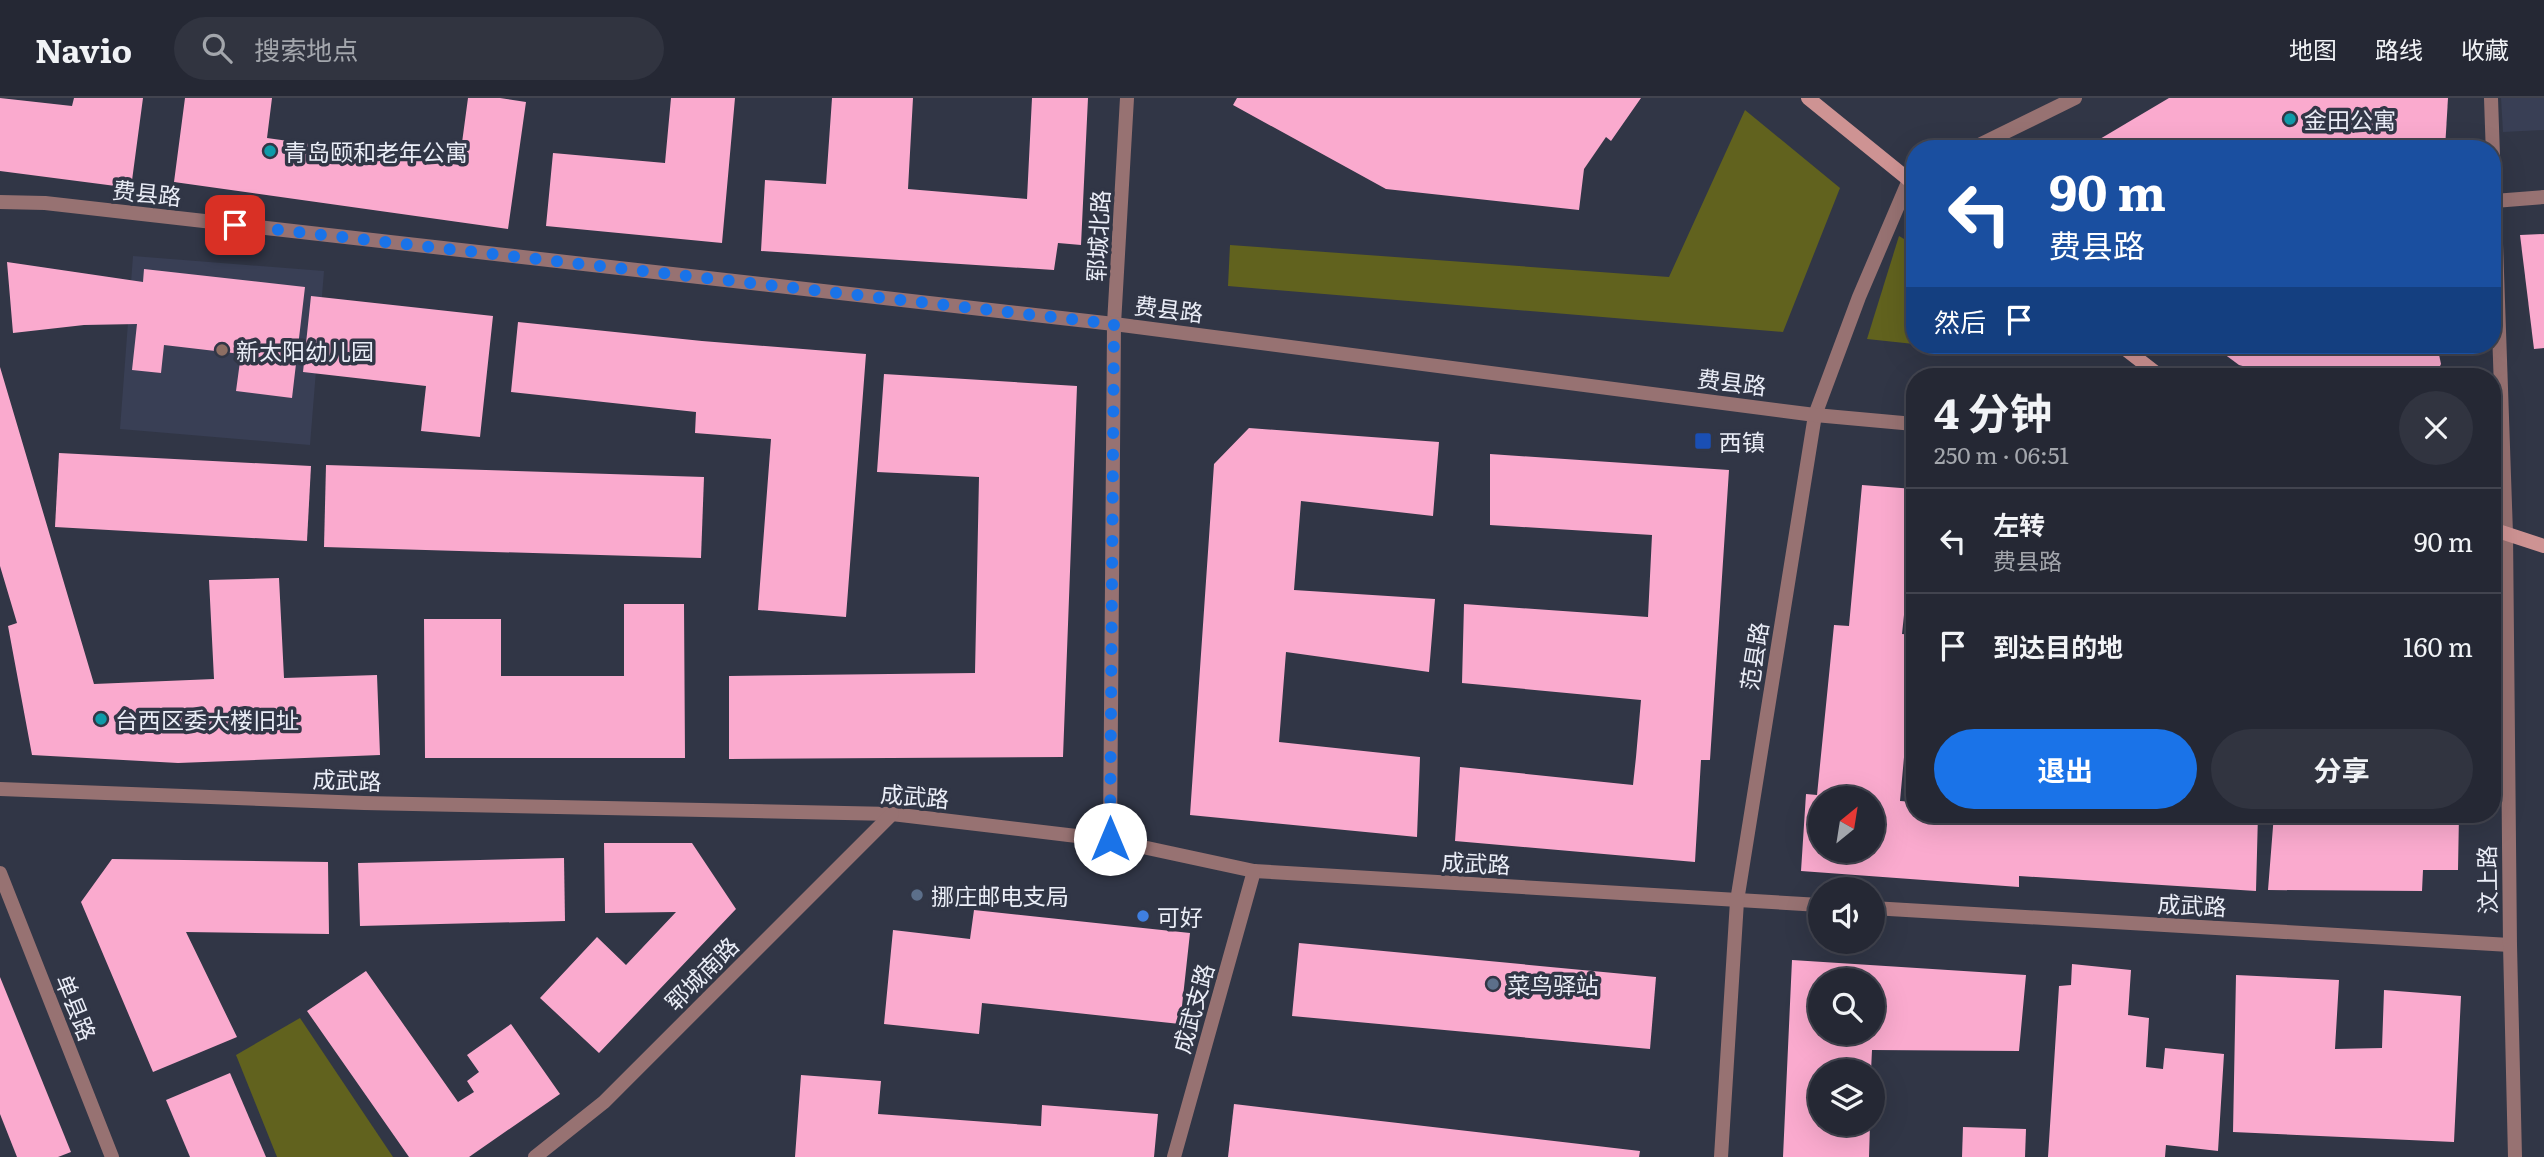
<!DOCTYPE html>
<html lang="zh">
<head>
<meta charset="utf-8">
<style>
	body { margin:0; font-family:Literata,"Noto Sans SC",serif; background:#313440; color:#f1f3f6; height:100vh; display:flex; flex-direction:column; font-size:26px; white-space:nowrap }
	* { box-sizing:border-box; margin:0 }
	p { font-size:23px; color:#a3a6ac }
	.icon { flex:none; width:38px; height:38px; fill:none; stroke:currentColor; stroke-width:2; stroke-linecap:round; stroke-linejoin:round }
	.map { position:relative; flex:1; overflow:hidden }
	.sheet { position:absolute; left:1906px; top:270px; width:595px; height:455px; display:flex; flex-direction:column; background:#252834; border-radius:28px; box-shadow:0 7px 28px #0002,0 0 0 2px #42444f }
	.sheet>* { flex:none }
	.top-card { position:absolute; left:1906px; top:42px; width:595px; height:214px; border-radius:28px; box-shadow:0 7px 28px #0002,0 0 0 2px #42444f; background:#1a4fa0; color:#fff; overflow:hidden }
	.needle { width:46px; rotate:30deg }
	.controls { position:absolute; left:1808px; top:688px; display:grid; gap:14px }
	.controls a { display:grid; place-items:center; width:77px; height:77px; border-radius:50%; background:#252834; box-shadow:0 7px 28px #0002,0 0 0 2px #42444f; font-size:35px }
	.pin { position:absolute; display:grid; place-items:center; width:60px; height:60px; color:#fff; margin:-30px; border-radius:14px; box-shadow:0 4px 10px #0006 }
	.me { position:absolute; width:77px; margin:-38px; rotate:0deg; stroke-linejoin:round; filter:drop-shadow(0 0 5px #0008) }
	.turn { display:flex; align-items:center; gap:24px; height:147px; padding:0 28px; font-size:32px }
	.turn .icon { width:91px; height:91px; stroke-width:2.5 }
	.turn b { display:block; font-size:49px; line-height:60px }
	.then { display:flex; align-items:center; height:66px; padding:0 28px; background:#0003; gap:14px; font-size:26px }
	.round { display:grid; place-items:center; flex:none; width:74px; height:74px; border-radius:37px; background:#313440 }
	.overview { display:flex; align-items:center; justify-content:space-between; height:119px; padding:0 28px }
	h1 { font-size:42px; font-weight:700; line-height:52px }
	.button { display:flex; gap:14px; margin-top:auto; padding:14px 28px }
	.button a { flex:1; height:80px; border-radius:42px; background:#1a73e8; color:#fff; font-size:28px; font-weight:700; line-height:80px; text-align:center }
	.button a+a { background:#313440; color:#f1f3f6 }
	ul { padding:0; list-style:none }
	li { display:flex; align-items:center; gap:21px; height:105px; padding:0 28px; border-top:2px solid #42444f }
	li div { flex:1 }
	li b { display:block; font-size:26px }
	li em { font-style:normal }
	header { display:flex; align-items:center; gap:42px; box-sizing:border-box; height:98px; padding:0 35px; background:#252834; border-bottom:2px solid #42444f }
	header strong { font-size:33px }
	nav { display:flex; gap:38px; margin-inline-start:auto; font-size:24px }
	.search { width:490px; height:63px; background:#313440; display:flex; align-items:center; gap:18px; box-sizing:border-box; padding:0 24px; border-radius:38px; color:#a3a6ac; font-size:26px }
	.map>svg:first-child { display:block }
</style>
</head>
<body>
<header>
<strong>Navio</strong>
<div class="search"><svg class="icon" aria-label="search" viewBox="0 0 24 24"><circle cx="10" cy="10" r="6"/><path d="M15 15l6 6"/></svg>搜索地点</div>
<nav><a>地图</a><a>路线</a><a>收藏</a></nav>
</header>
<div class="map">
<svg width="2544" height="1059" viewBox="0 0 2544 1059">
	<rect width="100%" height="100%" fill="#313646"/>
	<!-- built -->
	<g fill="#393f55">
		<polygon points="2501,0 2544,0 2544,32 2503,34"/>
		<polygon points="133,158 324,173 310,347 120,331"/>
	</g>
	<!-- green -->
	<g fill="#61621e">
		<polygon points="1745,12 1840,90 1783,234 1228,188 1230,147 1669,179"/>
		<polygon points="1899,138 1914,147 1914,246 1867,241"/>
		<polygon points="1919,247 2024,247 2024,248 2014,258"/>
		<polygon points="300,920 393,1059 277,1059 236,957"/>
	</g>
	<!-- building -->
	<g fill="#faaace" fill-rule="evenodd">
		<polygon points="0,0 72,8 74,0 143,0 131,90 0,73"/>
		<polygon points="185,0 272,0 267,40 459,67 468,0 500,0 526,4 508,131 174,84"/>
		<polygon points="671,0 735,0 722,145 546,128 553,55 665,65"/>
		<polygon points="832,0 913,0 908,91 1027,101 1032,0 1088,0 1081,147 1058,145 1054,172 761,153 765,82 826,86"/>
		<polygon points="1237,0 1641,0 1611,43 1606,39 1584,71 1579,112 1386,91 1233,7"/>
		<polygon points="2169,0 2448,0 2445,51 2083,51"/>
		<polygon points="2544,136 2544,250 2534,251 2520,137"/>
		<polygon points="7,164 143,184 144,171 305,189 292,300 236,293 241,256 164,247 161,275 132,272 137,226 84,227 13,235"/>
		<polygon points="311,198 493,218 480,339 421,333 426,288 303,274"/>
		<polygon points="518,224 702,243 866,256 846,519 758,512 771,341 695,335 696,314 511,294"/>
		<polygon points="2212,247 2437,247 2441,266 2435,278 2279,278 2239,267"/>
		<polygon points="0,269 94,586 214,581 209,482 279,480 284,580 377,577 380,657 178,665 32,657 8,528 17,525 0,468"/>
		<polygon points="884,276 1077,288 1063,659 729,661 729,578 975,575 979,379 877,374"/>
		<polygon points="1249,330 1439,344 1433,418 1301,403 1294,492 1435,501 1429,574 1286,554 1279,644 1420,659 1417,739 1190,717 1214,366"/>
		<polygon points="59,355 311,368 307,443 55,429"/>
		<polygon points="1490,356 1729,372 1710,662 1701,662 1695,764 1455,743 1460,669 1633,687 1636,659 1641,602 1462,585 1464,506 1648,519 1652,437 1490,427"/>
		<polygon points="326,367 704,379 701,460 324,449"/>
		<path d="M1862,387L1914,391V450H1911L1902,536L1914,537V550L1900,703L1914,704V716H2258L2256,793L2019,778V789L1801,773L1806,696L1817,697L1834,527L1849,528ZM1820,700H1872V752H1820Z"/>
		<polygon points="624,506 684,506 685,660 425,660 424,521 501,521 501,578 624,578"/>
		<polygon points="2274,716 2459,716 2458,772 2423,772 2422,793 2268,792"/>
		<polygon points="604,745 692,745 736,811 599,955 540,900 597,839 626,867 676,814 605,815"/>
		<polygon points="564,760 565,823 360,828 358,765"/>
		<polygon points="112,761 328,764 329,836 186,834 237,939 153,974 81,804"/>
		<polygon points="974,812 1190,835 1180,926 982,905 979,936 884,926 893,832 970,841"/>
		<polygon points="1299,845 1656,879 1650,951 1292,918"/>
		<path d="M1792,862L2026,877L2019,953L1872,952L1871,973H1820V1026H1870L1869,1059H1783ZM1820,882H1872V934H1820Z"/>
		<polygon points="2072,866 2131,872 2128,917 2149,920 2146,969 2163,971 2165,950 2224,956 2218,1053 2166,1047 2165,1059 2048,1059 2059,888 2071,887"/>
		<polygon points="366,873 458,1004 474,994 467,983 479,974 467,957 511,926 560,996 469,1059 409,1059 307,913"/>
		<polygon points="2236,877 2339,882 2335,951 2382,950 2384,892 2461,898 2454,1044 2233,1034"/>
		<polygon points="0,879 71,1054 58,1059 17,1059 0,1016"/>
		<polygon points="230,975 266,1059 190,1059 166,1002"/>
		<polygon points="801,977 881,983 878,1016 1041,1028 1042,1007 1158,1016 1154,1059 795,1059"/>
		<polygon points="1234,1006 1640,1053 1639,1059 1228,1059"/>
		<polygon points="1963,1029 2026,1031 2025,1059 1962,1059"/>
	</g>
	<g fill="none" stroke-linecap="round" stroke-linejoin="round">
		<!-- minor -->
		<g stroke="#977272" stroke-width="14">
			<polyline points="1971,51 2075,0"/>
			<polyline points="2494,103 2544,99"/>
			<polyline points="0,691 364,705 892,716 1110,742 1254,773 1820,807"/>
			<polyline points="1110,742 1114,226 1127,0"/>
			<polyline points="1872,810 2510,847"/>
			<polyline points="535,1059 604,1004 892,716"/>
			<polyline points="1174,1059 1254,773"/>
			<polyline points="1721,1059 1737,803 1815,317 1859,199 1909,82 1914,79"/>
		</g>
		<!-- tertiary -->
		<g stroke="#977272" stroke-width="14">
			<polyline points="2491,0 2506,436 2510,847 2515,1059"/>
			<polyline points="0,104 45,105 1114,226 1815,317 1914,326"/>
			<polyline points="0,775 112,1059"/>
		</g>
		<!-- secondary -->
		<g stroke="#ce9393" stroke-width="14">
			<polyline points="1808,0 1914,86"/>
			<polyline points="2120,247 2160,278"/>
			<polyline points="2492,431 2544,448"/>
		</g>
	</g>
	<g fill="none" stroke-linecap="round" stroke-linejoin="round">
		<!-- route -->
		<polyline stroke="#1a73e8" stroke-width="12" stroke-dasharray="0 21.6" points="235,127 1114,226 1110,741"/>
	</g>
	<!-- markers -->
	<g fill="#0f9aa8" stroke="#313646" stroke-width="2.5">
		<circle cx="2290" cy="21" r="7"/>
		<circle cx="270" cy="53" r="7"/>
		<circle cx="101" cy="621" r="7"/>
	</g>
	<circle fill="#8d6e63" stroke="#313646" stroke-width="2.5" cx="222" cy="252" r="7"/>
	<rect fill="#1a4fb4" stroke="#313646" stroke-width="2.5" x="1694" y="334" width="18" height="18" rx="3.5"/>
	<g fill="#5c6f8a" stroke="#313646" stroke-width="2.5">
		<circle cx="917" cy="797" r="7"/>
		<circle cx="1493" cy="886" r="7"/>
	</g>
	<circle fill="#3f7fe0" stroke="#313646" stroke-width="2.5" cx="1143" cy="818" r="7"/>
	<g text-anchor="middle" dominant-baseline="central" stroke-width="7" stroke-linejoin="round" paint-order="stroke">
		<!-- poi labels -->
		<g font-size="23" fill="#eaedf7" stroke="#313646" text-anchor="start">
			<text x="2304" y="21">金田公寓</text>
			<text x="284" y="53">青岛颐和老年公寓</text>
			<text x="236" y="252">新太阳幼儿园</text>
			<text x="1719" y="343">西镇</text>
			<text x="115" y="621">台西区委大楼旧址</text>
			<text x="931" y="797">挪庄邮电支局</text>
			<text x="1157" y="818">可好</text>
			<text x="1507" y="886">菜鸟驿站</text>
		</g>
		<!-- street labels -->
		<g font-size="23" fill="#eaedf7" stroke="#313646">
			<text transform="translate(147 94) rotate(6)">费县路</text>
			<text transform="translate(1097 138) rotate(-87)">郓城北路</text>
			<text transform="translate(1169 210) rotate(7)">费县路</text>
			<text transform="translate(1732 283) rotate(7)">费县路</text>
			<text transform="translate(1753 558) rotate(-81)">范县路</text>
			<text transform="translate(347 681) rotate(2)">成武路</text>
			<text transform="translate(915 697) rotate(5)">成武路</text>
			<text transform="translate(1476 764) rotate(3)">成武路</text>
			<text transform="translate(2486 782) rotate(-91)">汶上路</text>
			<text transform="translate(2192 806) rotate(3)">成武路</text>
			<text transform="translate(701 875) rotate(-45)">郓城南路</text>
			<text transform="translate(77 909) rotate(68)">单县路</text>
			<text transform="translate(1192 910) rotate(-74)">成武支路</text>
		</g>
	</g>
</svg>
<div class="controls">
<a><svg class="needle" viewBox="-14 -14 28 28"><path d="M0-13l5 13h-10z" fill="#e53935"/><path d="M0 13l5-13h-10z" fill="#a3a6ac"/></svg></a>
<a><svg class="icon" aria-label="sound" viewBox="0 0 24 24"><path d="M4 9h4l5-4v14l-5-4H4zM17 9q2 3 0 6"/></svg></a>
<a><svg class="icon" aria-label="search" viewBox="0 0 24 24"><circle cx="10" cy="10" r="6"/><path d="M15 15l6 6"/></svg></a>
<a><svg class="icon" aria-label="layers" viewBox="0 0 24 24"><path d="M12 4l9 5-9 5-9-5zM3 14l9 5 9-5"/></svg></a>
</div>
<div class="pin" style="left:235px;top:127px;background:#d93025"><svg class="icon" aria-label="arrive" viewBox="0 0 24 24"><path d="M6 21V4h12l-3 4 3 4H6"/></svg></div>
<svg class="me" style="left:1110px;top:741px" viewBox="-20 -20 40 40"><circle r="19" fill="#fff"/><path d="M0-13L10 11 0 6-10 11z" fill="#1a73e8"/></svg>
<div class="top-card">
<div class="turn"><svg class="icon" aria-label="left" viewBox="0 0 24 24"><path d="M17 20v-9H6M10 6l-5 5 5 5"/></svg><div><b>90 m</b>费县路</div></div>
<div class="then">然后<svg class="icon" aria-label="arrive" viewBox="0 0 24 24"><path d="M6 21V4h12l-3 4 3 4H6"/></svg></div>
</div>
<section class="sheet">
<div class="overview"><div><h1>4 分钟</h1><p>250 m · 06:51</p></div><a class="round"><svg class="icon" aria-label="close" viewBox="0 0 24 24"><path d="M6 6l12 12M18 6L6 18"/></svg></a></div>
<ul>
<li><svg class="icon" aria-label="left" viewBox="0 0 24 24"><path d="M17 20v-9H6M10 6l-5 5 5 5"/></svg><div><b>左转</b><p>费县路</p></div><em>90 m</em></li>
<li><svg class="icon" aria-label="arrive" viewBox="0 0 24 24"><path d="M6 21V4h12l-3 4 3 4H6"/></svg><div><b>到达目的地</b></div><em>160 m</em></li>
</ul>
<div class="button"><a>退出</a><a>分享</a></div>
</section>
</div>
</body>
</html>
